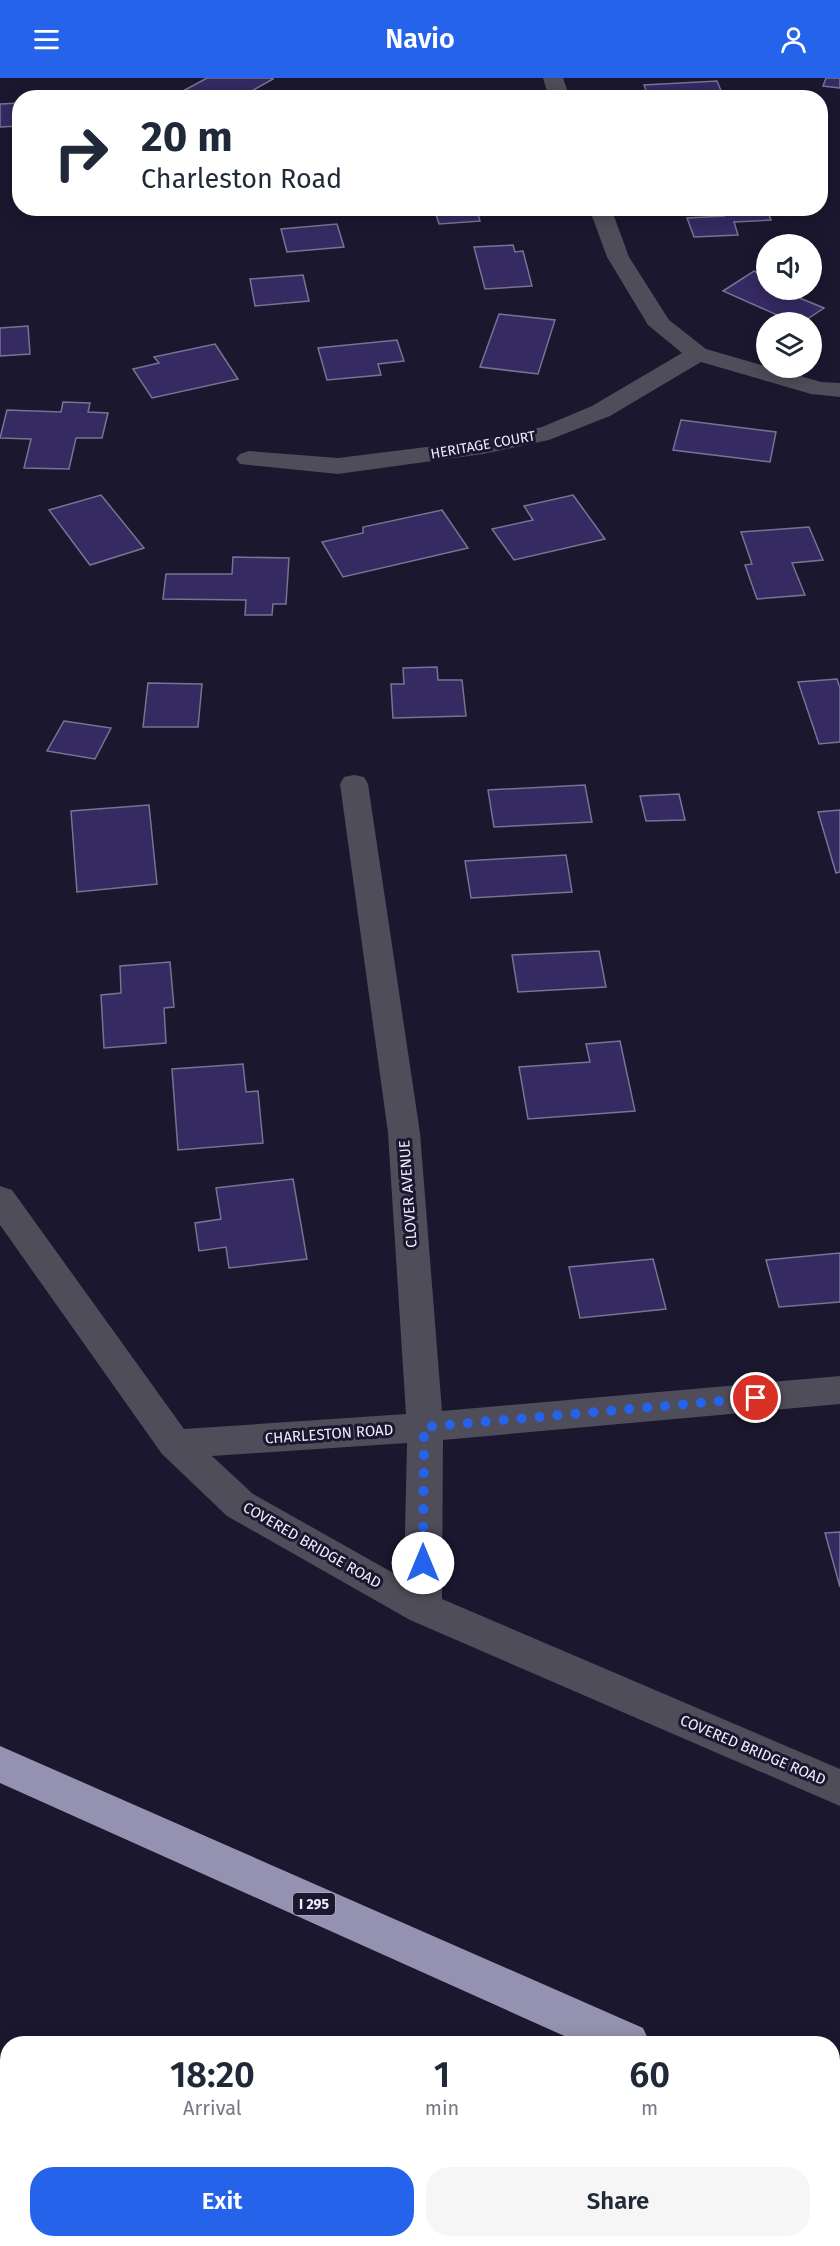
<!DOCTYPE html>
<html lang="en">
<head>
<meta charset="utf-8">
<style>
	body { margin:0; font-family:"Fira Sans",sans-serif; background:#f6f6f7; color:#1f2937; height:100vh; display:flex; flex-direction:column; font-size:22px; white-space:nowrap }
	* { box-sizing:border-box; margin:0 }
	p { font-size:20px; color:#747a83 }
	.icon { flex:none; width:33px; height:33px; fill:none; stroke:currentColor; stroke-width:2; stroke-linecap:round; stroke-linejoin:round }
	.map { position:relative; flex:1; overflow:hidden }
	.drawer { position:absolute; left:0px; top:1958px; width:840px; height:212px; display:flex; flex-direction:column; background:#fff; border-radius:24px 24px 0 0; box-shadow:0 3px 15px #0003 }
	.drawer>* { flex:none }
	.banner { position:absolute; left:12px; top:12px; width:816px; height:126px; border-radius:24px; box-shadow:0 3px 15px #0003; background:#fff; color:#1f2937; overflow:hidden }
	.controls { position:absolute; left:756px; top:156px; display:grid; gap:12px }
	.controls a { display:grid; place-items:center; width:66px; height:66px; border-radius:50%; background:#fff; box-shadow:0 3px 15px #0003; font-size:30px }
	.pin { position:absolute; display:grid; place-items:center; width:51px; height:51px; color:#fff; margin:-26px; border:3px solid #fff; border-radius:50%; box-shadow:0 2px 6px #0007 }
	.me { position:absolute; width:66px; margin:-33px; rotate:0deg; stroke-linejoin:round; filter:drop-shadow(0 0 4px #0008) }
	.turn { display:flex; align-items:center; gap:21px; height:126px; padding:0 30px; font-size:27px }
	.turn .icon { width:78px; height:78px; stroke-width:2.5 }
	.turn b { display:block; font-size:42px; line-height:51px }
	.eta { display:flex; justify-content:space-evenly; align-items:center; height:102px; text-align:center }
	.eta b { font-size:36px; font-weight:600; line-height:42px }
	.primary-button { display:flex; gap:12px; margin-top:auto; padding:12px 30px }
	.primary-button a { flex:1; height:69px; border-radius:24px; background:#2563eb; color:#fff; font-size:24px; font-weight:600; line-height:69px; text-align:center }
	.primary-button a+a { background:#f6f6f7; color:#1f2937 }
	header { display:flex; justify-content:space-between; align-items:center; height:78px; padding:0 30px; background:#2563eb; color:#fff; font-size:27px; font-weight:600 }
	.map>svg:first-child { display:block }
</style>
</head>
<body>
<header><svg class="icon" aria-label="menu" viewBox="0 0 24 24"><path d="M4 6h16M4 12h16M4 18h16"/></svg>Navio<svg class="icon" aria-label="person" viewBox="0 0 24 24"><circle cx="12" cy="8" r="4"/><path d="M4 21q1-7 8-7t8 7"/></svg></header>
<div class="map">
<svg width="840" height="2168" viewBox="0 0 840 2168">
	<rect width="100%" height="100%" fill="#1b172f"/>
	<!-- building -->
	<g fill="#352a62" stroke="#767491" stroke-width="1.5">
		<polygon points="207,0 271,0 273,1 239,20 170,20"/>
		<polygon points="826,0 840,0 840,10 823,8"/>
		<polygon points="717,3 724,20 649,20 644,7"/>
		<polygon points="20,25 20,48 0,49 0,26"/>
		<polygon points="129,130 180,130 180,133 129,135"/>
		<polygon points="434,130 476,130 480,143 439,146"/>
		<polygon points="721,130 766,130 771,142 734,144 738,157 694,159 687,140 724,138"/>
		<polygon points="337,146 344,169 287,174 281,151"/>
		<polygon points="513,167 515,174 523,173 532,208 485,211 474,169"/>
		<polygon points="754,193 766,199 766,212 780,212 824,230 803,244 793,244 723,213"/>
		<polygon points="303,197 309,223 255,228 250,201"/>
		<polygon points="499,236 555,242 538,296 480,289"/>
		<polygon points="28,248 30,276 0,278 0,250"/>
		<polygon points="397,262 404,283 378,286 381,297 327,302 318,270"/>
		<polygon points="215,266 238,301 152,320 133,291 159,285 154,279"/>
		<polygon points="63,324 90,325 88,334 108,335 102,360 76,360 69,391 24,390 31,361 0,360 7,332 61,334"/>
		<polygon points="681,342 776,354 770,384 673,372"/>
		<polygon points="101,417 144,470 90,487 49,432"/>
		<polygon points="573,417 605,461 514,482 492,451 533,442 524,428"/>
		<polygon points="442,432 468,470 343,499 322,464 363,455 363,449"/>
		<polygon points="809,449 823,482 792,485 805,517 757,521 745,487 752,486 741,454"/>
		<polygon points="233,479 289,480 286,526 273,526 272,537 245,537 246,522 163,521 166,496 232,496"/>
		<polygon points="437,589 438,602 462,602 466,638 393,640 391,606 404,606 403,590"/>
		<polygon points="837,601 840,610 840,664 819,666 798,604"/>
		<polygon points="148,605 202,606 198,649 143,649"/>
		<polygon points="64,643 111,650 95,681 47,673"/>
		<polygon points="585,707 592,744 494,749 488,712"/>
		<polygon points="679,716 685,742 646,743 640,718"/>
		<polygon points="149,727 157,806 77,814 71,733"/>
		<polygon points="840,732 840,794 836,795 818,734"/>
		<polygon points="566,777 572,814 471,820 465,783"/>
		<polygon points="599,873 606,909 518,914 512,877"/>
		<polygon points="170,884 174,929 164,930 166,965 104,970 101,917 121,915 120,888"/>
		<polygon points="620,963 635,1033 528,1041 519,989 590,984 586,966"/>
		<polygon points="243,986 246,1014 258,1013 263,1065 178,1072 172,991"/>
		<polygon points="293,1101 307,1181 229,1190 226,1169 199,1173 195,1145 221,1141 216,1110"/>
		<polygon points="840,1175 840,1224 779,1229 766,1182"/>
		<polygon points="653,1181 666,1231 580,1240 569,1189"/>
		<polygon points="840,1454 840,1509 825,1455"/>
	</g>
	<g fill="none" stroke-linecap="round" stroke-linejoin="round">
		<!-- street -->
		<g fill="#4e4d59" fill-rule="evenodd">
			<polygon points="543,0 563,0 570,20 549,20"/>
			<polygon points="589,130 611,130 629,179 669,242 706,271 821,304 840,305 840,319 811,316 701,284 610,338 549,362 483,376 338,396 240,386 236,381 240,376 249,373 338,380 483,362 542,349 592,328 682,275 648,247 607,179"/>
			<path d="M354,697L364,699L368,706L420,1055L442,1333L840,1298V1326L443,1362L442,1521L840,1691V1728L410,1542L227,1438L162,1376L0,1147V1108L12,1112L184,1351L406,1336L388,1055L340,706L344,699ZM407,1365L404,1501L253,1416L212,1378Z"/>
		</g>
		<!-- highway -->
		<g fill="#9492b0" fill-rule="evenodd">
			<polygon points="0,1668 643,1950 650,1965 580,1965 0,1705"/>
			<polygon points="0,1991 8,1994 8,2037 0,2034"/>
			<polygon points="832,2034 840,2037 840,2081 832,2078"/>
			<polygon points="271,2162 326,2162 329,2168 274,2168"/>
		</g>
	</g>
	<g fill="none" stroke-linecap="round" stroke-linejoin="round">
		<!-- route -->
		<polyline stroke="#2563eb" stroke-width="10" stroke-dasharray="0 18" points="423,1485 424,1349 756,1320"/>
	</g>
	<g text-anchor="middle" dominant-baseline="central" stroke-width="6" stroke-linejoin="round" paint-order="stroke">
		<!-- far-street labels -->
		<g font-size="14" fill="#eeedfe" stroke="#1b172f">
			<text transform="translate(483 367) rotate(-10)">HERITAGE COURT</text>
		</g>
		<!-- shield labels -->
		<rect fill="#1b172f" stroke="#afadc0" stroke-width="1.5" x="293" y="1815" width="42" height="22" rx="4.5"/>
		<g font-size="14" font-weight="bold" fill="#eeedfe">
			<text x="314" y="1826">I 295</text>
		</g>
		<!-- street labels -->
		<g font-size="15" fill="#eeedfe" stroke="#1b172f">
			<text transform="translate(408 1116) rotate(-94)">CLOVER AVENUE</text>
			<text transform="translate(329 1356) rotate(-4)">CHARLESTON ROAD</text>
			<text transform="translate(312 1467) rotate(30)">COVERED BRIDGE ROAD</text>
			<text transform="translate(753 1672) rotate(23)">COVERED BRIDGE ROAD</text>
		</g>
	</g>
</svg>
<div class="controls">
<a><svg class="icon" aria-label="sound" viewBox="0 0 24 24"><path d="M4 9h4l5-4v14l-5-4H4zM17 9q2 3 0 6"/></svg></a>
<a><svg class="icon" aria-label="layers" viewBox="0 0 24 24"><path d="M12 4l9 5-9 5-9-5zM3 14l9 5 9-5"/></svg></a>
</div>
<div class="pin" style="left:756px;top:1320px;background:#d93025"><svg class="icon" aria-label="arrive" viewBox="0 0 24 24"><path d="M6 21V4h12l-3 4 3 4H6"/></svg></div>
<svg class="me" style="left:423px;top:1485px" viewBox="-20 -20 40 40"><circle r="19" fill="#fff"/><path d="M0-13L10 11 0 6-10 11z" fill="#2563eb"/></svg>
<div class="banner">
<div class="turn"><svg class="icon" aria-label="right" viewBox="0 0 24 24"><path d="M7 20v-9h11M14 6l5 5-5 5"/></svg><div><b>20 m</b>Charleston Road</div></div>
</div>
<section class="drawer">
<div class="eta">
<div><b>18:20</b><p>Arrival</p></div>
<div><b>1</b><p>min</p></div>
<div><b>60</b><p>m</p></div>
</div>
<div class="primary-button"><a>Exit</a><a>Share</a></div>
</section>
</div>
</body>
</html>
